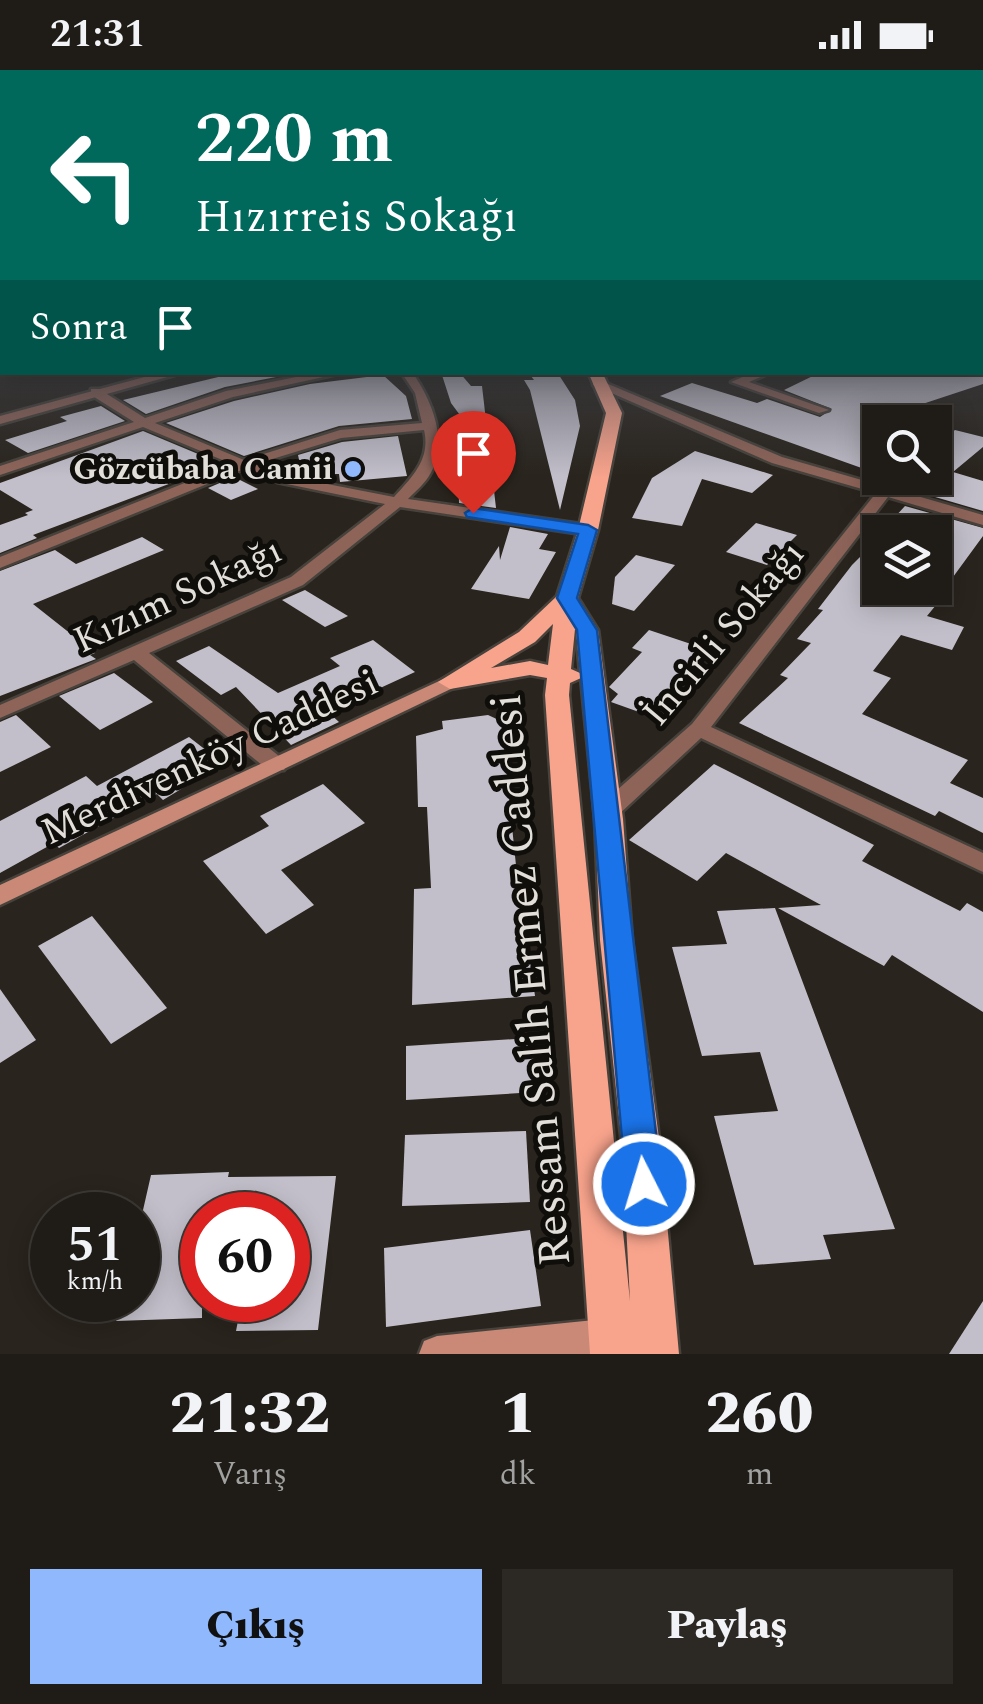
<!DOCTYPE html>
<html lang="tr">
<head>
<meta charset="utf-8">
<style>
	body { margin:0; font-family:Spectral,serif; background:#2c2823; color:#f1f3f6; height:100vh; display:flex; flex-direction:column; font-size:38px; white-space:nowrap }
	* { box-sizing:border-box; margin:0 }
	p { font-size:32px; color:#a1a1a1 }
	.icon { flex:none; width:55px; height:55px; fill:none; stroke:currentColor; stroke-width:2; stroke-linecap:round; stroke-linejoin:round }
	.map { position:relative; height:1284px; overflow:hidden }
	.sheet { display:flex; flex-direction:column; background:#1f1b16; flex:1 }
	.sheet>* { flex:none }
	.guide { position:absolute; left:0px; top:0px; width:985px; height:305px; box-shadow:0 5px 25px #0003,0 0 0 2px #3c3935; background:#00695c; color:#fff; overflow:hidden }
	.controls { position:absolute; left:862px; top:335px; display:grid; gap:20px }
	.controls a { display:grid; place-items:center; width:90px; height:90px; border-radius:0px; background:#1f1b16; box-shadow:0 5px 25px #0003,0 0 0 2px #3c3935; font-size:50px }
	.speed { position:absolute; left:30px; top:1122px; display:flex; gap:20px; font-size:50px; font-weight:700; text-align:center }
	.speed>* { display:grid; place-content:center; width:130px; height:130px; border-radius:50%; background:#1f1b16; box-shadow:0 5px 25px #0003,0 0 0 2px #3c3935; line-height:1 }
	.speed small { font-size:25px; font-weight:400 }
	.speed .limit { border:15px solid #d22; background:#fff; color:#111 }
	.pin { position:absolute; display:grid; place-items:center; width:85px; height:85px; color:#fff; margin:-102px -42px; border-radius:50% 50% 50% 0; rotate:-45deg; box-shadow:0 0 10px #0007 }
	.pin .icon { rotate:45deg }
	.me { position:absolute; width:110px; margin:-55px; rotate:355deg; stroke-linejoin:round; filter:drop-shadow(0 0 8px #0008) }
	.turn { display:flex; align-items:center; gap:35px; height:210px; padding:0 30px; font-size:45px }
	.turn .icon { width:130px; height:130px; stroke-width:2.5 }
	.turn b { display:block; font-size:70px; line-height:85px }
	.then { display:flex; align-items:center; height:95px; padding:0 30px; background:#0003; gap:20px; font-size:38px }
	.eta { display:flex; justify-content:space-evenly; align-items:center; height:170px; text-align:center }
	.eta b { font-size:60px; font-weight:800; line-height:70px }
	.action { display:flex; gap:20px; margin-top:auto; padding:20px 30px }
	.action a { flex:1; height:115px; border-radius:0px; background:#90b8fd; color:#111; font-size:40px; font-weight:800; line-height:115px; text-align:center }
	.action a+a { background:#2c2823; color:#f1f3f6 }
	.status { display:flex; justify-content:space-between; align-items:center; height:70px; padding:0 50px; background:#1f1b16; direction:ltr }
	.status svg { height:28px; fill:currentColor }
	.map>svg:first-child { display:block }
</style>
</head>
<body>
<div class="status"><b>21:31</b><svg viewBox="0 0 49 12"><path d="M0 12V9h3v3zM5 12V6h3v6zM10 12V3h3v9zM15 12V0h3v12zM26 1h20v11H26zM47 4h2v5h-2z"/></svg></div>
<div class="map">
<svg width="983" height="1284" viewBox="0 0 983 1284">
	<rect width="100%" height="100%" fill="#29241d"/>
	<!-- building -->
	<g fill="#c2bfca">
		<polygon points="239,302 297,303 225,317 146,344 123,330"/>
		<polygon points="441,302 459,302 471,316 482,316 496,438 459,433 458,396 467,383 478,392 488,383 451,333"/>
		<polygon points="528,302 557,302 575,330 580,356 560,440 530,320 524,310 534,310"/>
		<polygon points="821,302 976,302 983,306 983,314 880,348 880,394 870,401 660,326 692,313 757,333 767,329 820,347 832,339 784,320"/>
		<polygon points="383,305 406,326 412,349 339,356 244,386 166,353 234,331 310,314"/>
		<polygon points="101,336 125,351 28,383 5,370 67,351 60,347"/>
		<polygon points="955,360 983,367 983,377 953,402 983,411 983,441 918,422 935,408 935,375"/>
		<polygon points="143,361 222,394 33,465 37,468 0,483 0,455 28,445 25,443 33,440 0,420 0,413"/>
		<polygon points="398,366 407,406 340,412 339,404 302,404 298,385 342,372"/>
		<polygon points="695,381 773,405 752,423 702,409 682,456 632,448 652,408"/>
		<polygon points="234,407 258,419 231,430 208,418"/>
		<polygon points="905,436 983,458 983,466 945,518 950,518 927,546 964,557 952,580 901,565 873,601 891,608 862,644 968,690 950,713 983,728 983,763 939,741 935,746 739,653 788,608 780,605 811,573 797,569 823,540 818,539 852,495 880,467 880,518 935,518 935,462 881,462"/>
		<polygon points="756,453 797,465 767,495 726,482"/>
		<polygon points="510,457 548,464 539,479 556,482 529,529 471,519 499,476 500,490"/>
		<polygon points="142,467 164,480 33,534 95,583 90,585 96,589 0,626 0,501 55,480 76,494"/>
		<polygon points="636,485 675,495 634,541 612,534 615,507"/>
		<polygon points="305,520 348,546 325,557 282,530"/>
		<polygon points="649,560 709,580 678,618 691,623 667,652 611,632 618,624 609,617 642,582 632,578"/>
		<polygon points="373,570 415,602 328,642 339,652 291,675 236,617 221,625 176,591 209,576 278,623 340,596 330,588"/>
		<polygon points="114,603 153,632 100,660 59,626"/>
		<polygon points="16,645 51,677 0,702 0,652"/>
		<polygon points="488,645 501,651 514,650 520,677 504,678 518,815 530,815 535,862 526,862 535,926 412,935 414,819 431,818 427,737 418,737 416,666 443,659 442,651"/>
		<polygon points="189,667 220,691 187,709 191,713 163,730 157,724 59,778 54,773 0,803 0,751 86,706 97,716"/>
		<polygon points="714,694 874,775 862,791 960,841 967,833 983,842 983,942 892,885 884,896 778,838 821,835 726,783 697,811 629,770"/>
		<polygon points="323,714 365,753 281,800 314,835 266,864 203,791 269,756 260,746"/>
		<polygon points="775,838 895,1159 823,1165 831,1189 754,1195 714,1046 778,1041 760,982 702,986 672,877 727,874 717,841"/>
		<polygon points="92,846 167,938 111,974 38,876"/>
		<polygon points="0,919 36,970 0,993"/>
		<polygon points="531,968 537,1022 406,1030 406,976"/>
		<polygon points="526,1061 530,1132 402,1136 405,1065"/>
		<polygon points="229,1102 228,1107 336,1106 318,1260 236,1261 242,1230 288,1230 288,1145 202,1145 202,1248 116,1251 121,1230 138,1230 138,1162 151,1105"/>
		<polygon points="530,1160 541,1236 386,1257 384,1178"/>
		<polygon points="983,1231 983,1284 949,1284"/>
	</g>
	<g fill="none" stroke-linecap="round" stroke-linejoin="round">
		<defs>
			<g id="minor">
				<polygon points="983,232 983,239 982,239 982,232"/>
				<path d="M321,302H346L233,327L155,353L244,390L340,360L422,353L415,323L401,302H412C432,330 450,374 429,406C424,414 415,422 408,429L588,455L596,460L588,465L400,437L303,515L149,583L284,690L287,695L284,700H268L134,590L0,648V635L291,507L385,434L277,412L244,399L0,498V487L232,394L143,357L0,405V396L134,352L91,325V319H99L145,348L226,321ZM424,360C431,389 412,407 394,427L281,405L256,394L341,368Z"/>
				<polygon points="754,302 772,302 749,312 829,340 819,343 731,312"/>
				<polygon points="593,311 601,311 782,387 983,445 983,455 888,427 711,657 983,783 983,802 701,668 616,747 600,747 597,741 600,735 692,654 876,423 772,393 593,315"/>
			</g>
			<polygon id="tertiary" points="163,302 185,302 0,354 0,346"/>
			<g id="secondary">
				<polygon points="450,606 460,612 457,616 0,835 0,815"/>
				<polygon points="614,1248 627,1253 632,1266 627,1279 614,1284 419,1284 424,1271 437,1266"/>
			</g>
			<g id="primary">
				<polygon points="983,295 983,303 979,302 982,302"/>
				<path d="M588,302H602L622,343L598,460L578,528L598,560L623,749L632,870L660,1075L679,1284H590L545,625L547,608L530,605L450,619L438,612L519,562L557,526L578,460L606,343ZM553,554L548,595L530,591L491,598L535,572ZM575,559L576,560L580,603L571,599ZM581,608L595,749L600,870L622,1075L630,1231L569,625L570,613Z"/>
			</g>
		</defs>
		<!-- minor casing -->
		<use href="#minor" stroke="#47423b" stroke-width="5"/>
		<!-- tertiary casing -->
		<use href="#tertiary" stroke="#47423b" stroke-width="5"/>
		<!-- secondary casing -->
		<use href="#secondary" stroke="#47423b" stroke-width="5"/>
		<!-- primary casing -->
		<use href="#primary" stroke="#47423b" stroke-width="5"/>
		<!-- minor -->
		<use href="#minor" fill="#8e6459" fill-rule="evenodd"/>
		<!-- tertiary -->
		<use href="#tertiary" fill="#8e6459" fill-rule="evenodd"/>
		<!-- secondary -->
		<use href="#secondary" fill="#ca8876" fill-rule="evenodd"/>
		<!-- primary -->
		<use href="#primary" fill="#f8a38c" fill-rule="evenodd"/>
	</g>
	<!-- sky -->
	<linearGradient id="sky" x2="0" y2="1"><stop stop-color="#171410"/><stop offset="0.56" stop-color="#43454c"/><stop offset="1" stop-color="#43454c" stop-opacity="0"/></linearGradient>
	<rect width="983" height="407" fill="url(#sky)"/>
	<!-- route -->
	<polygon fill="#1a73e8" stroke="#114b97" stroke-width="2.5" points="473,438 588,455 597,460 577,528 597,560 662,1114 657,1127 644,1132 631,1127 626,1114 577,560 557,528 578,464 467,447 465,443"/>
	<!-- markers -->
	<circle fill="#90b8fd" stroke="#100e0a" stroke-width="4" cx="353" cy="399" r="10"/>
	<g text-anchor="middle" dominant-baseline="central" stroke-width="10" stroke-linejoin="round" paint-order="stroke">
		<!-- far-poi labels -->
		<g font-size="32" font-weight="bold" fill="#e2dfda" stroke="#100e0a" text-anchor="end">
			<text x="333" y="399">Gözcübaba Camii</text>
		</g>
		<!-- street labels -->
		<g font-size="38" fill="#e2dfda" stroke="#100e0a">
			<text transform="translate(178 526) rotate(-25)">Kızım Sokağı</text>
			<text transform="translate(724 564) rotate(-50)">İncirli Sokağı</text>
			<text transform="translate(210 688) rotate(-25)">Merdivenköy Caddesi</text>
		</g>
		<!-- near-street labels -->
		<g font-size="45" fill="#e2dfda" stroke="#100e0a">
			<text transform="translate(531 910) rotate(-95)">Ressam Salih Ermez Caddesi</text>
		</g>
	</g>
</svg>
<div class="controls">
<a><svg class="icon" aria-label="search" viewBox="0 0 24 24"><circle cx="10" cy="10" r="6"/><path d="M15 15l6 6"/></svg></a>
<a><svg class="icon" aria-label="layers" viewBox="0 0 24 24"><path d="M12 4l9 5-9 5-9-5zM3 14l9 5 9-5"/></svg></a>
</div>
<div class="speed"><div>51<small>km/h</small></div><div class="limit">60</div></div>
<div class="pin" style="left:473px;top:443px;background:#d93025"><svg class="icon" aria-label="arrive" viewBox="0 0 24 24"><path d="M6 21V4h12l-3 4 3 4H6"/></svg></div>
<svg class="me" style="left:644px;top:1114px" viewBox="-20 -20 40 40"><circle r="17" fill="#1a73e8" stroke="#fff" stroke-width="3"/><path d="M0-11L8 9 0 5-8 9z" fill="#fff"/></svg>
<div class="guide">
<div class="turn"><svg class="icon" aria-label="left" viewBox="0 0 24 24"><path d="M17 20v-9H6M10 6l-5 5 5 5"/></svg><div><b>220 m</b>Hızırreis Sokağı</div></div>
<div class="then">Sonra<svg class="icon" aria-label="arrive" viewBox="0 0 24 24"><path d="M6 21V4h12l-3 4 3 4H6"/></svg></div>
</div>
</div>
<section class="sheet">
<div class="eta">
<div><b>21:32</b><p>Varış</p></div>
<div><b>1</b><p>dk</p></div>
<div><b>260</b><p>m</p></div>
</div>
<div class="action"><a>Çıkış</a><a>Paylaş</a></div>
</section>
</body>
</html>
